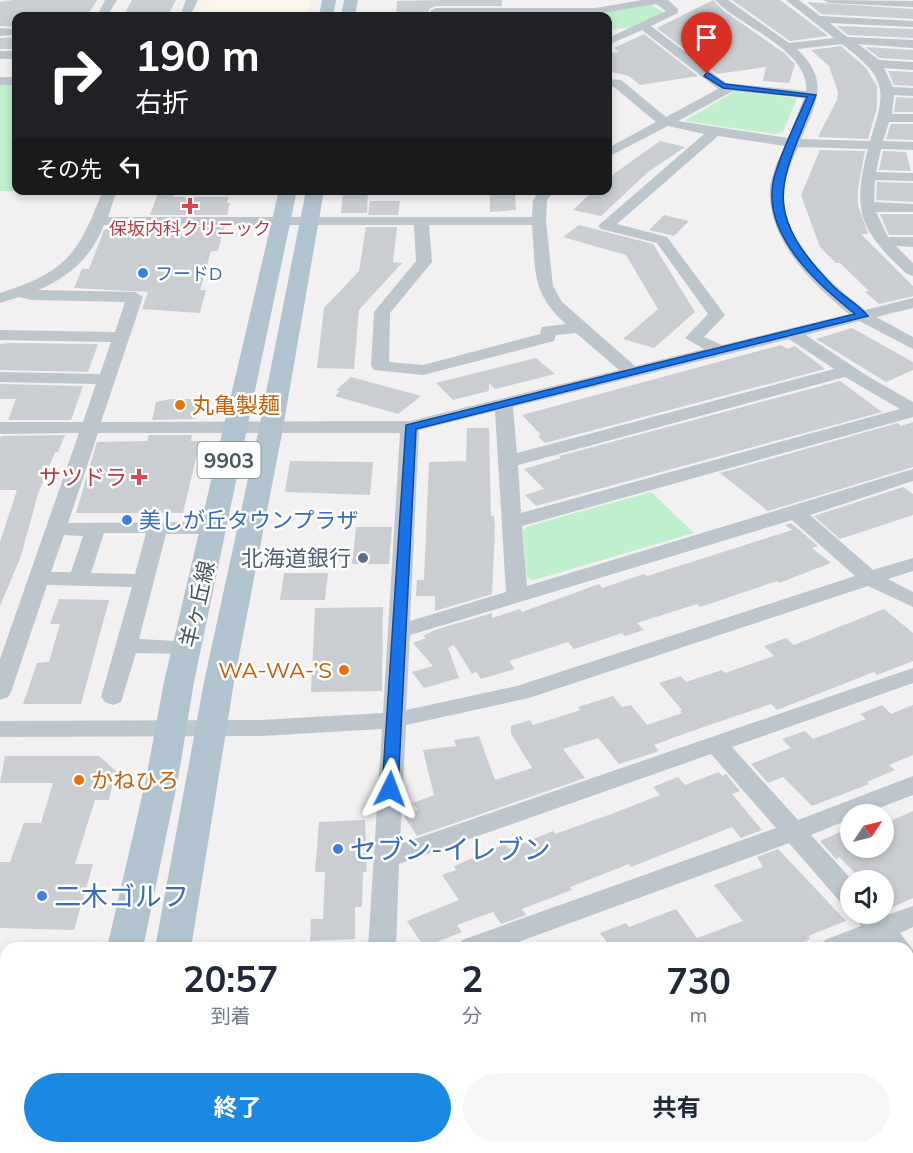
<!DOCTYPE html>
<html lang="ja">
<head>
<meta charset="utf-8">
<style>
	body { margin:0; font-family:Mulish,"Noto Sans JP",sans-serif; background:#f6f6f7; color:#1f2937; height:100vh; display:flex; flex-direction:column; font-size:22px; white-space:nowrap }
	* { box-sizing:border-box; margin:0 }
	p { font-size:20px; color:#747a83 }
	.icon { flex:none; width:33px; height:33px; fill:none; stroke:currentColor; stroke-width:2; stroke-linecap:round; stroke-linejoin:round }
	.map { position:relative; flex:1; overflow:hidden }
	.side { position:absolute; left:0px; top:942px; width:914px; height:212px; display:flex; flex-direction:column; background:#fff; border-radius:18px 18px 0 0; box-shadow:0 3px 9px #0003 }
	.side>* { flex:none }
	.guide { position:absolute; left:12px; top:12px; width:600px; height:183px; border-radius:12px; box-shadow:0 3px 9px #0003; background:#202124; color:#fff; overflow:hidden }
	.needle { width:39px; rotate:55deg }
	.buttons { position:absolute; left:840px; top:804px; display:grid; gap:12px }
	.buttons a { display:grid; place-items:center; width:54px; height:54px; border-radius:50%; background:#fff; box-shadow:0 3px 9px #0003; font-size:30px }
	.pin { position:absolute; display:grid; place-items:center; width:51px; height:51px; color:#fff; margin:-62px -26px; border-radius:50% 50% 50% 0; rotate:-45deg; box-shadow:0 0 6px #0007 }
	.pin .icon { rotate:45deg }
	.me { position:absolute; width:66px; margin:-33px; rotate:3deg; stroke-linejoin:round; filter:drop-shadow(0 0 4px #0008) }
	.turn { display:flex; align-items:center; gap:21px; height:126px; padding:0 24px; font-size:27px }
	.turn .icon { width:78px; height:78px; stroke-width:2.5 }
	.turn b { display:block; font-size:42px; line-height:51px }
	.then { display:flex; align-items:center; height:57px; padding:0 24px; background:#0003; gap:12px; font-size:22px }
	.eta { display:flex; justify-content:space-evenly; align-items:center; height:102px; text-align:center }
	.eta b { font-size:36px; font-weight:700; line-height:42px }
	.button { display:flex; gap:12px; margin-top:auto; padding:12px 24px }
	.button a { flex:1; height:69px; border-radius:36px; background:#1b89e1; color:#fff; font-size:24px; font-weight:700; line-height:69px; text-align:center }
	.button a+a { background:#f6f6f7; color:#1f2937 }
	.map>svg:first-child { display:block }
</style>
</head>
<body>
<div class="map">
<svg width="913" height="1153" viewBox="0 0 913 1153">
	<rect width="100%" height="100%" fill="#f2f0f0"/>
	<!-- commercial -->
	<polygon fill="#fcf5ea" points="201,0 311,0 308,16 194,16"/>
	<!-- green -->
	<g fill="#bfefcc">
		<polygon points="650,4 664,13 630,28 608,29 608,16 573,16 572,13"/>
		<polygon points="0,84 16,85 16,190 101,191 100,192 0,191"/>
		<polygon points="735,91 797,98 783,132 775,134 685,121"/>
		<polygon points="651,492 694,533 534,580 527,578 523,530 529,526"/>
	</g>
	<!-- building -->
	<g fill="#caced2">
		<polygon points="13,0 97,0 87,16 16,16 16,27 0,26 0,2"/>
		<polygon points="132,0 176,0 168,16 123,16"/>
		<polygon points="440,0 502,0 502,6 436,6 429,9 429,13 436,16 502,16 396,16 397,1"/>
		<polygon points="713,0 724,11 784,53 795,64 789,83 763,81 766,67 717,74 657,28"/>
		<polygon points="732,0 780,0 828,36 790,41"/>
		<polygon points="807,2 913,9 913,19 821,14"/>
		<polygon points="837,26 913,29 913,38 848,35"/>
		<polygon points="644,34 698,76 640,85 629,76 608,71 608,53 619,52 614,48"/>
		<polygon points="16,37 16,49 0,49 0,38"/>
		<polygon points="841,46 866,68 877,86 877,108 868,139 818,137 837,100 838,92 829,66 811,50"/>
		<polygon points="865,47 913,50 913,60 880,58"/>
		<polygon points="888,71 913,72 913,86 894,85"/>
		<polygon points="896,97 913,98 913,112 894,112"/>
		<polygon points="891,124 913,124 913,140 886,139"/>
		<polygon points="660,141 685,147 648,172 601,216 573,210 594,190 608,190 608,178"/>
		<polygon points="820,150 865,151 858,189 858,205 868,234 861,234 913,286 913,296 879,304 865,292 869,291 840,263 836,263 820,247 801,195"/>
		<polygon points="883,151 906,152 911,171 879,170"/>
		<polygon points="877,182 913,183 913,202 876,200"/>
		<polygon points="159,190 176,190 173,197 229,197 227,203 230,203 227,215 150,215"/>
		<polygon points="343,190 368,190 367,213 341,213"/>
		<polygon points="490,193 515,193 516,210 490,212"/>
		<polygon points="370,201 400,201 398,215 368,215"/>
		<polygon points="880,214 913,214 913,235 889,235"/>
		<polygon points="664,215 689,221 674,236 649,230"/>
		<polygon points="579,225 653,244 695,312 654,348 623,339 658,309 626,255 563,237"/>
		<polygon points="113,227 224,227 218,251 211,251 200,290 206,290 200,313 142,309 148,292 74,288 82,269 89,269 104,230"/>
		<polygon points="366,227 397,227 393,262 402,263 359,310 354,369 317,368 324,308 359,271"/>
		<polygon points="852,328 913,362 913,370 886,382 816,339"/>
		<polygon points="0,344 11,343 98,344 88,372 0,370"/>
		<polygon points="781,345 787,349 795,346 825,369 545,443 538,436 541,435 522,415"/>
		<polygon points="536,358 555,374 495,389 489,383 489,391 453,400 436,383"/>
		<polygon points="351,377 421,396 398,414 335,396 340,391 336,390"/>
		<polygon points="840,381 882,412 536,506 525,495 544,489 524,469 561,458 559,456"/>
		<polygon points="0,384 83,386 71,420 8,420 16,399 0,399"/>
		<polygon points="171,399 200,399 196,419 152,420 156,402"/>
		<polygon points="913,422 913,467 768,511 720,473 898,423 901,426"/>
		<polygon points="467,428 489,428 491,516 494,516 495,529 492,594 435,611 435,596 416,596 417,580 424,580 429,462 466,461"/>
		<polygon points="65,435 58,452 55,452 38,494 21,556 0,606 0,542 17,490 0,490 0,439 1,436"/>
		<polygon points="149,435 192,435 191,441 200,441 183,513 76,513 97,442 147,441"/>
		<polygon points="290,461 373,462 370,495 285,492"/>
		<polygon points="903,487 913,494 913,515 840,539 814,516"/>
		<polygon points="791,523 818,546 812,548 831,563 779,583 777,581 700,607 697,604 637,623 644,630 625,636 622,633 574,649 568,642 509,661 515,669 481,679 476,672 472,674 454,645 448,648 459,678 424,688 412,672 433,666 413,643 426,638 423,636 435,630 492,613 492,618 520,609 522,612 599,584 602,588 644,574 647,576 792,530 785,525"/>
		<polygon points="356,527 392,527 389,564 352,564"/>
		<polygon points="284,573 328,573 325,600 280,600"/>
		<polygon points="59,599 109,600 81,704 23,704 37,663 49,662 60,624 50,624"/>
		<polygon points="383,607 382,691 311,692 315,608"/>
		<polygon points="884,609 913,633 913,661 877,675 874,672 777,710 771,704 689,732 654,745 659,751 619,764 598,738 563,749 585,778 417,836 404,816 418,810 413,803 434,795 423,750 456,746 454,740 479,736 495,780 532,768 511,734 511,726 530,720 533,725 581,710 578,707 613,696 622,707 631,705 647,725 682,713 680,711 682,710 659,683 681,676 686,682 722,670 725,673 774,656 764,646 786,638 794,645"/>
		<polygon points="882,705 891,714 913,705 913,755 889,765 895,770 867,782 869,784 812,806 783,777 768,783 751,764 791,748 782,739 805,731 813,739 866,719 860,714"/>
		<polygon points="5,756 99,756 116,771 109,800 95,800 75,864 93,864 74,930 0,928 0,862 10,862 24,823 41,823 53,783 0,783"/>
		<polygon points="719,772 722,776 726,774 740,791 732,794 762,830 741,838 732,827 631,867 629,864 570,887 572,890 522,909 526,915 501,924 493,912 457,925 462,932 424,947 407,921 459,900 442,875 456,870 454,866 505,844 509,849 553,831 555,834 614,813 660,795 653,787 678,777 685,785"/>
		<polygon points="913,811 913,898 884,911 884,880 862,880 839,857 836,859 820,841 850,828 850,848 884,848 884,824"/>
		<polygon points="365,820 367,872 363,872 362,907 355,907 355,939 310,941 311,919 323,919 325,872 315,872 319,822"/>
		<polygon points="778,849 846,921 808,936 810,939 789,948 611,948 600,933 626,923 629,927 676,909 697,938 743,921 714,885 763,867 757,857"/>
	</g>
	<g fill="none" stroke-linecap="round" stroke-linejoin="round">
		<!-- minor -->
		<g fill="#bcc6cc" fill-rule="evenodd">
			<polygon points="105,0 117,0 107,16 97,16"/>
			<polygon points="186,0 198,0 190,16 180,16"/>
			<path d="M642,0H668L678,9V13L651,26L726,83L806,91C810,50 739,26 715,0H728L789,43L834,38L786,0H799L820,16L913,21V27L830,23L847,37L913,40V48L858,44L879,60L913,62V70L884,68L893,87L913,88V96L894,95L892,114H913V122H889L883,141L913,142V150L881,149L876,172L913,173V181L875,180L874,202L913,204V212H876L888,237H913V247L896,246L913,263V276L907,274C861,231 851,213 868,149L798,147C791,163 784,179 784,196C784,243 831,284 865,310L913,298V308L876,317L913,337V349L859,321L806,335L869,377L913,402V417L522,526L527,586L913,469V481L810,515L873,570L913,558V571L888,579L913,592V607L868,586L529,698L406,725L400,844L913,668V683L732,747L798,820L913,776V795L863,814H850V819L811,835L852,880L850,906L841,903L789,843L502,948H458L462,940L776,828L711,754L399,864L396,948H368L382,729L261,736L0,737V721L261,720L383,713L400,433H98L68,523L214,522L221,524L224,528L221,532L214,534H166L139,639L195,642L198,647L195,652L187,654L136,653L121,702L113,705L105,702L101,697L132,587L47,585L11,692L8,697L0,700V659L79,433L0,434V422H83L96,384L0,382V372L100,374L111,342L0,340V330L115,332L125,302L32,300L19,297L0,303V293C68,271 78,254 103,190H117L108,217H532L533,200L540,190H555L547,200L546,221L553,286L562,302L635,366L704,349L685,338L708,314L657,243L601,229L598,226L704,134L668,126L608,157V148L656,122L614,87H608V79L621,80L666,117L718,89L642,30L608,45V38L666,11L656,4L596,14H436L430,11L436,8H596ZM842,44C887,79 887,88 870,141L801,139C817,102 830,80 797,49ZM733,91L804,98L788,138L678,121ZM718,136L785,146C777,162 768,180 770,199C773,245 815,287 849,314L722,345L704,337L725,315L667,237L617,224ZM104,225H414L416,261L374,312L371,366L374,370L423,375L554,341L556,335L576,333L619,370L410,421L101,422L143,297L135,292L38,290C69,277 91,258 104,225ZM429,225H532C536,270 530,292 566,324L542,327L540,334L423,365L389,362L390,313L432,262ZM789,339L834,369L517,453L513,407ZM845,377L900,409L521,513L518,465ZM495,411L506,592L410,621L419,430ZM792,520L855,576L517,686L406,710L410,635ZM104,533H146L135,574L91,573ZM64,535L83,536L71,572H51Z"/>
			<polygon points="823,0 913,1 913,7 829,3"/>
			<polygon points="0,28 16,29 16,35 0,36"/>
			<rect x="0" y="51" width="16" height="8"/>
			<rect x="0" y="77" width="16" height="8"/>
			<polygon points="913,906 913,927 900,933 913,950 913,976 908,974 908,948 881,948 876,943 863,948 821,948 825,940 861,926 853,914 882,914 884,916"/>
			<polygon points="913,1090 913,1117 908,1119 908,1092"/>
			<polygon points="355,1148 385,1148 384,1153 354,1153"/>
			<polygon points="777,1148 818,1148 816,1153 775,1153"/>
		</g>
		<!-- major -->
		<g fill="#b0c3ce" fill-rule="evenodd">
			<polygon points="322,0 336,0 333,16 319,16"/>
			<polygon points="344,0 358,0 355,16 341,16"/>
			<polygon points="279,190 297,190 194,682 178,779 143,948 107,948 146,779 164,682"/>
			<polygon points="306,190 324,190 283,428 234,682 191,948 155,948 204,682 259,428"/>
			<polygon points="60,1148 100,1148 99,1153 59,1153"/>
			<polygon points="116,1148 156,1148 155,1153 115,1153"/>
		</g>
	</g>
	<!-- route -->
	<path fill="#1a73e8" stroke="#114b97" stroke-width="1.5" d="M707,72L725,84L816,95C781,184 758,208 833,286C844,297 858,304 868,316L416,429L398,789L390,795L385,793L382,789L406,425L855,314C817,284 760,233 774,178C781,151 796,123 807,97L723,88L704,76Z"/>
	<!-- markers -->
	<g fill="#e0444e" stroke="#fff" stroke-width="2">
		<path d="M187 197h6v6h6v6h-6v6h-6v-6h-6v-6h6z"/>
		<path d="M136 468h6v6h6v6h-6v6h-6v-6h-6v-6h6z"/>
	</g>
	<g fill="#3f7fe0" stroke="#fff" stroke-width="2">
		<circle cx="143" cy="273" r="6"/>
		<circle cx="127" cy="520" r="6"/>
		<circle cx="338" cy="849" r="6"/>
		<circle cx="42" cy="896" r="6"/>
	</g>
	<g fill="#e8710a" stroke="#fff" stroke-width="2">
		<circle cx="180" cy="405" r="6"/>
		<circle cx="344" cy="670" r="6"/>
		<circle cx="79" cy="780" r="6"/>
	</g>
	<circle fill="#5c6f8a" stroke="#fff" stroke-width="2" cx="363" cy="558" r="6"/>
	<g text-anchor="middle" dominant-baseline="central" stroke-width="5" stroke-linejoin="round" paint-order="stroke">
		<!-- far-health labels -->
		<g font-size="18" fill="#be3a42" stroke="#fff">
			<text x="190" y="228">保坂内科クリニック</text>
		</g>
		<!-- far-shop labels -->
		<g font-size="18" fill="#366cbe" stroke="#fff" text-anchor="start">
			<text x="155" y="273">フードD</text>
		</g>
		<!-- shield labels -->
		<rect fill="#fff" stroke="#7f898e" stroke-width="1.5" x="197.5" y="442" width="63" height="36" rx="4.5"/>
		<g font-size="21" font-weight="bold" fill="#48565d">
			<text x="229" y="460">9903</text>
		</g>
		<!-- food labels -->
		<g font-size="22" fill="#c56008" stroke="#fff" text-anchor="start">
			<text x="192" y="405">丸亀製麺</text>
			<text x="332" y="670" text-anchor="end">WA-WA-’S</text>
			<text x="91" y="780">かねひろ</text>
		</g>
		<!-- health labels -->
		<g font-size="22" fill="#be3a42" stroke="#fff" text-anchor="end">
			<text x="127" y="477">サツドラ</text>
		</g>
		<!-- shop labels -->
		<g font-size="22" fill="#366cbe" stroke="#fff" text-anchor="start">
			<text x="139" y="520">美しが丘タウンプラザ</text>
		</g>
		<!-- service labels -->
		<g font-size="22" fill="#4e5e75" stroke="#fff" text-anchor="end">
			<text x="351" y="558">北海道銀行</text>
		</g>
		<!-- street labels -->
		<g font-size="22" fill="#48565d" stroke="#fff">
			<text transform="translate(197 604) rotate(-77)">羊ヶ丘線</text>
		</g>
		<!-- near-shop labels -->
		<g font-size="27" fill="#366cbe" stroke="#fff" text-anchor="start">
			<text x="350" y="849">セブン-イレブン</text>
			<text x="54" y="896">二木ゴルフ</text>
		</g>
	</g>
</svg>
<div class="buttons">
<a><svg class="needle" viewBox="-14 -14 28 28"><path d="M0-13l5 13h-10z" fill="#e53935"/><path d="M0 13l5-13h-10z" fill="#747a83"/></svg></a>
<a><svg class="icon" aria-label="sound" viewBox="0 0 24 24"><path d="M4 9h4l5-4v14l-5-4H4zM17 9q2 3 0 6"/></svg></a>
</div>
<div class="pin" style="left:707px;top:74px;background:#d93025"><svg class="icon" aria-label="arrive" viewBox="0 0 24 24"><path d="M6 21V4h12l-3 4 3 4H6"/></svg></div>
<svg class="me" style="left:390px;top:789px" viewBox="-20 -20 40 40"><path d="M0-17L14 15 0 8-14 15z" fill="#1a73e8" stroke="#fff" stroke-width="4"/></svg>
<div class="guide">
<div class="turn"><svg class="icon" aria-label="right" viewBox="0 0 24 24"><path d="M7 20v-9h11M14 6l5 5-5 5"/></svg><div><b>190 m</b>右折</div></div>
<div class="then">その先<svg class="icon" aria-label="left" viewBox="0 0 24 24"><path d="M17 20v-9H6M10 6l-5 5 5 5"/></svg></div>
</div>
<section class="side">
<div class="eta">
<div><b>20:57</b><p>到着</p></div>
<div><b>2</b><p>分</p></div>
<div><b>730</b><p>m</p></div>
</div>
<div class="button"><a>終了</a><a>共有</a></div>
</section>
</div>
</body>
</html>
